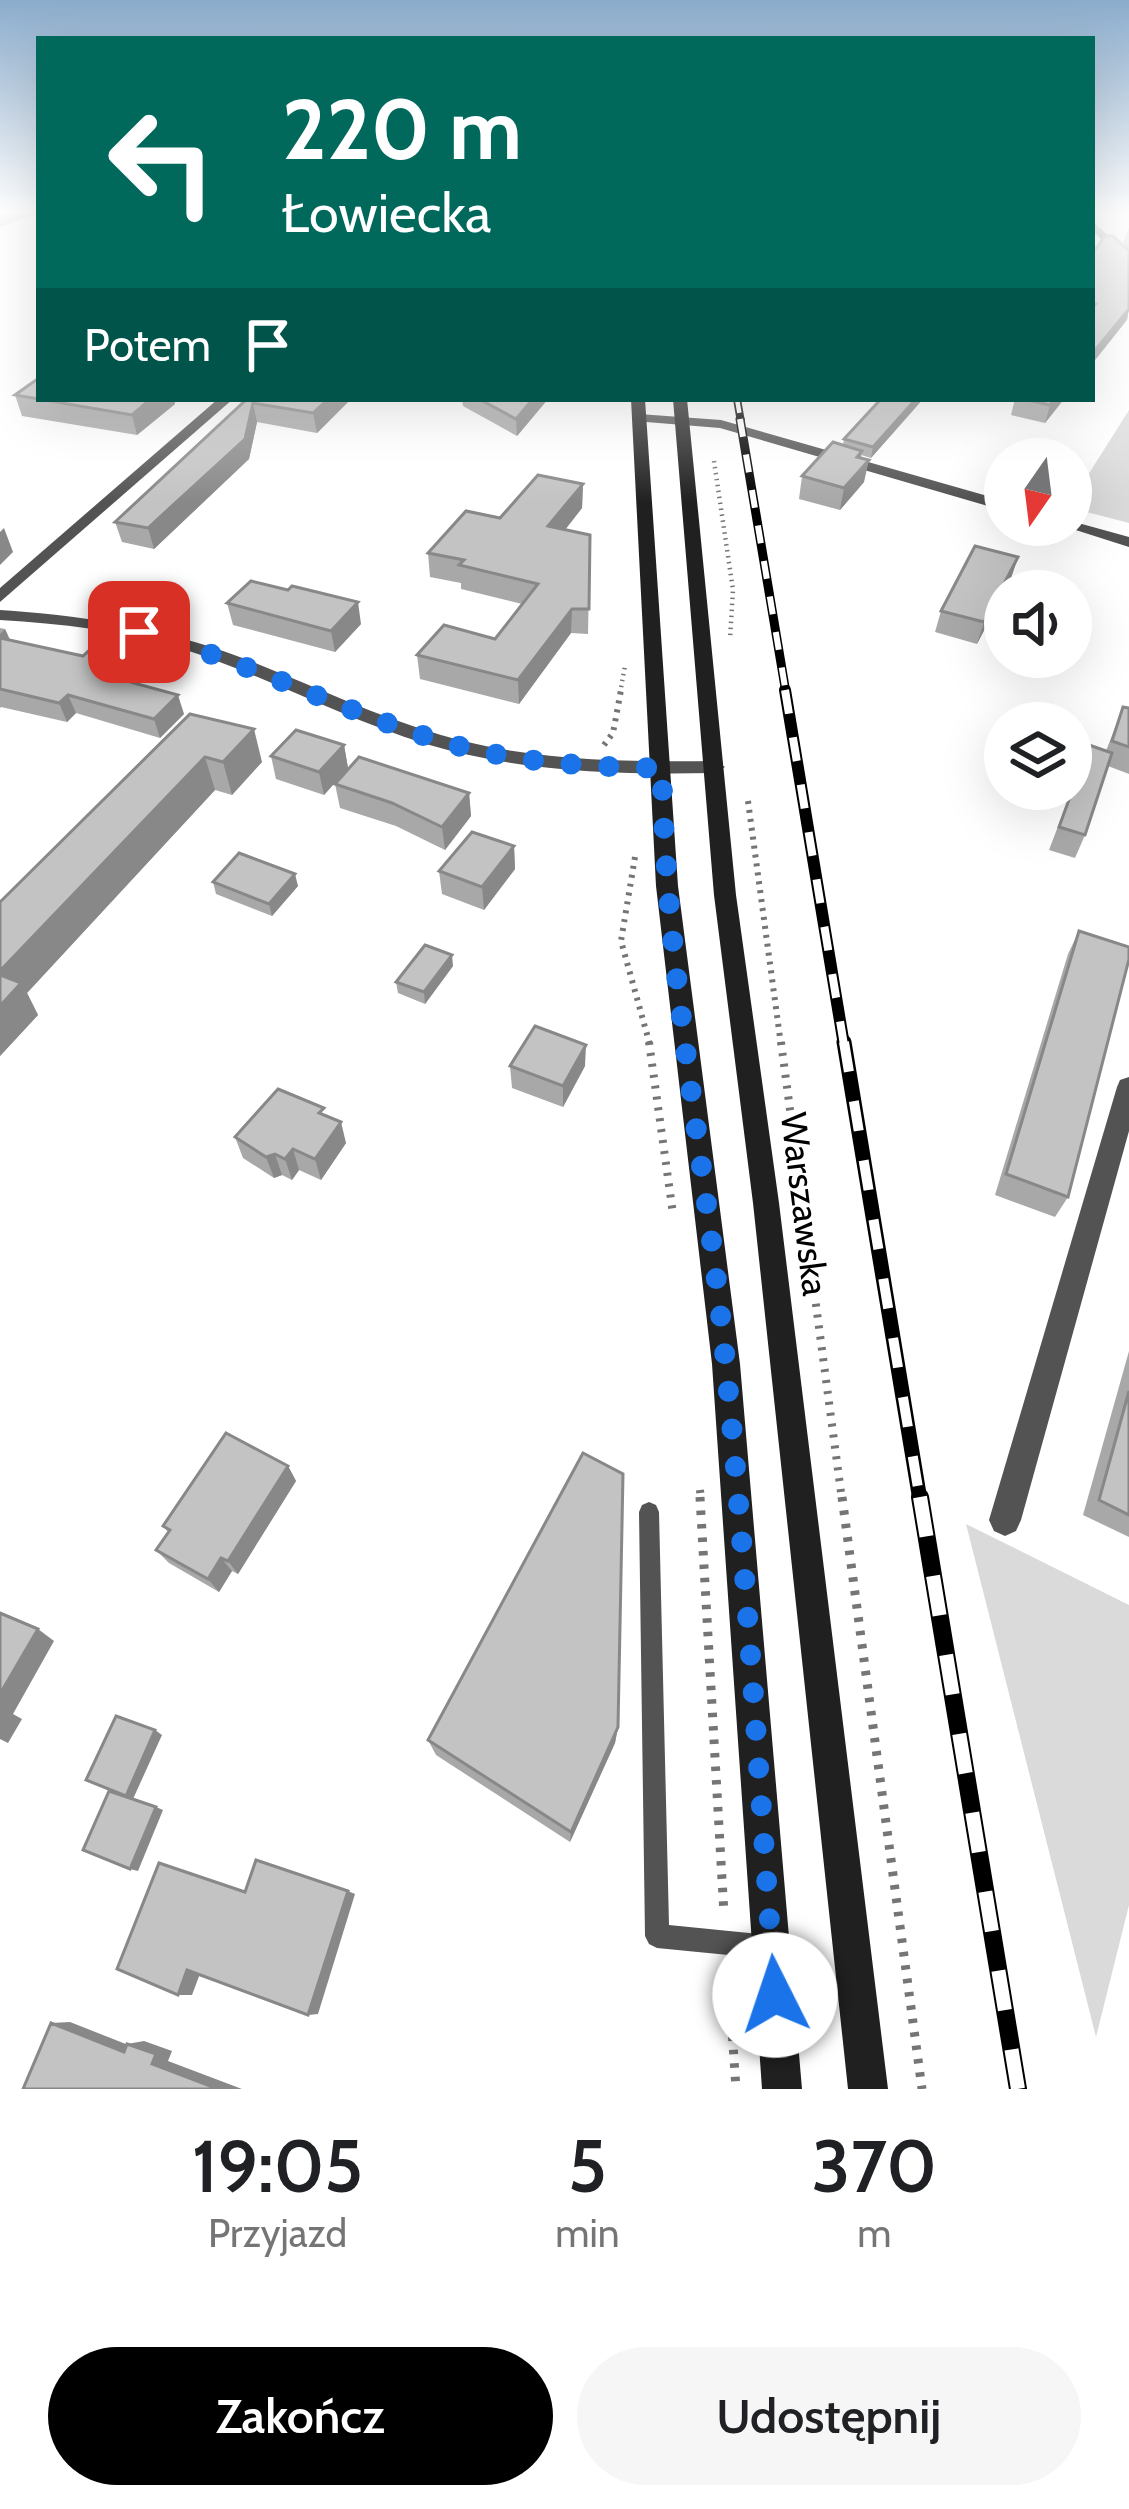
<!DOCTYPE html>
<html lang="pl">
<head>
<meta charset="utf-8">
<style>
	body { margin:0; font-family:Cabin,sans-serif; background:#f6f6f6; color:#202124; height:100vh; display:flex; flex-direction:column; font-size:45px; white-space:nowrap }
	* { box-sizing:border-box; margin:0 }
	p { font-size:39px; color:#757577 }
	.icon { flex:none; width:66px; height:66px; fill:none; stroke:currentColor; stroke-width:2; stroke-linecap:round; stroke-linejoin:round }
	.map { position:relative; height:2089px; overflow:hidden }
	.side { display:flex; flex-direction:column; background:#fff; flex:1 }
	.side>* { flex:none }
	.hud { position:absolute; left:36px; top:36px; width:1059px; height:366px; border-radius:0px; box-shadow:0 12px 48px #0002; background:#00695c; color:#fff; overflow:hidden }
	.needle { width:78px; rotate:194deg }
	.fabs { position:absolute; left:984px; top:438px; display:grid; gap:24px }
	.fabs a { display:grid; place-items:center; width:108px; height:108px; border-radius:50%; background:#fff; box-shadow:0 12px 48px #0002; font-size:60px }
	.pin { position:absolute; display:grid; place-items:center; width:102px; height:102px; color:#fff; margin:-51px; border-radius:24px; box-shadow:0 6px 18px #0006 }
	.me { position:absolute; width:132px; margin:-66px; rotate:356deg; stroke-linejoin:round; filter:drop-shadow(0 0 9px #0008) }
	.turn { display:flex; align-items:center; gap:42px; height:252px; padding:0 48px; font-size:54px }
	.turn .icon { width:156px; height:156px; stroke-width:2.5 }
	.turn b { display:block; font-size:84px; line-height:102px }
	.then { display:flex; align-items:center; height:114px; padding:0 48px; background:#0003; gap:24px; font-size:45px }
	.eta { display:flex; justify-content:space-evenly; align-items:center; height:204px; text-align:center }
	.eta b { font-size:72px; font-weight:600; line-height:84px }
	.action { display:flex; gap:24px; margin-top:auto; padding:24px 48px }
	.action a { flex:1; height:138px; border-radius:72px; background:#000; color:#fff; font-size:48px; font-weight:600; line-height:138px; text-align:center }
	.action a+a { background:#f6f6f6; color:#202124 }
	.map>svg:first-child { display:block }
</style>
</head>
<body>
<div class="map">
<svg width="1129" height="2089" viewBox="0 0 1129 2089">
	<rect width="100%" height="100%" fill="#fff"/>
	<!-- green -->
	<g fill="#dadada">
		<polygon points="1129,410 1129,523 1071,508 1071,502"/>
		<polygon points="966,1524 1129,1605 1129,1905 1096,2037"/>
	</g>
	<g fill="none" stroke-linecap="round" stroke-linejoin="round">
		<!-- path-far3 -->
		<g stroke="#757575" stroke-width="4.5" stroke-dasharray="1.5 4.5" stroke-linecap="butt">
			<polyline points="714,461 733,590 730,639"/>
			<polyline points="620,693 625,666"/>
		</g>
		<!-- path-far2 -->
		<g stroke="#757575" stroke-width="6" stroke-dasharray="3 6" stroke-linecap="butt">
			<polyline points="604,745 613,733 621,690"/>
			<polyline points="748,801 781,1045"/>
			<polyline points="635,857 621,941 650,1045"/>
		</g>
		<!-- path-far1 -->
		<g stroke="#757575" stroke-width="8" stroke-dasharray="3 8" stroke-linecap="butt">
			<polyline points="649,1042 673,1214"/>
			<polyline points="781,1042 842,1500"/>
			<polyline points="700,1490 701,1500"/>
		</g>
		<!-- path -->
		<g stroke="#757575" stroke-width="9" stroke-dasharray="4.5 9" stroke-linecap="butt">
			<polyline points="700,1497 724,1914"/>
			<polyline points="842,1497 922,2089"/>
			<polyline points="728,1969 736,2089"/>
		</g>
		<!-- service -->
		<polygon fill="#535353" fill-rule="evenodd" points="649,1502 656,1505 659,1512 669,1925 768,1935 776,1939 780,1947 776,1955 768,1959 657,1948 649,1944 645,1936 639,1512 642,1505"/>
		<!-- minor -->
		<g fill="#535353" fill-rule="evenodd">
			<polygon points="1092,221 1129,255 1129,266 1092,230"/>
			<polygon points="218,399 233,399 0,602 0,588"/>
			<path d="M0,610C77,615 152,626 226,652C298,678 367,714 441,735C529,761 623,762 715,761L725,767L715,773C618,775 520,772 426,744C342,718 264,675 180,648C121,630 61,624 0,620Z"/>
			<polygon points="1129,1077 1129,1131 1021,1520 1016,1531 1005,1536 994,1531 989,1520 1117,1087 1120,1080"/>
		</g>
		<!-- tertiary -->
		<g fill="#535353" fill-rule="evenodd">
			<polygon points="639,414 721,420 1005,501 1005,511 720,428 634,421 632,418"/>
			<polygon points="1071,521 1129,537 1129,547 1060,525 1071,525"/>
		</g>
		<!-- secondary -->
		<g fill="#202020" fill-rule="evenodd">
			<polygon points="631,399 645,399 678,886 740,1364 802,2089 762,2089 712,1364 656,886"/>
			<polygon points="673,399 687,399 736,895 779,1203 888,2089 848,2089 753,1203 714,895"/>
		</g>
		<defs>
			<polyline id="rail-far4" points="737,399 741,422"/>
			<polyline id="rail-far3" points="740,419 786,693"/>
			<polyline id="rail-far2" points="785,690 844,1045"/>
			<polyline id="rail-far1" points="844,1042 920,1500"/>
			<polyline id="rail" points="920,1497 1018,2089"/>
		</defs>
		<!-- rail-far4 casing -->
		<use href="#rail-far4" stroke="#000" stroke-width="8"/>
		<!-- rail-far3 casing -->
		<use href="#rail-far3" stroke="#000" stroke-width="9"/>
		<!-- rail-far2 casing -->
		<use href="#rail-far2" stroke="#000" stroke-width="12"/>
		<!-- rail-far1 casing -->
		<use href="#rail-far1" stroke="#000" stroke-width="15"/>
		<!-- rail casing -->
		<use href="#rail" stroke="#000" stroke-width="18"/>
		<!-- rail-far4 -->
		<use href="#rail-far4" stroke="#fff" stroke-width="4.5" stroke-dasharray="14" stroke-linecap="butt"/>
		<!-- rail-far3 -->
		<use href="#rail-far3" stroke="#fff" stroke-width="6" stroke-dasharray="18" stroke-linecap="butt"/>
		<!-- rail-far2 -->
		<use href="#rail-far2" stroke="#fff" stroke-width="8" stroke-dasharray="24" stroke-linecap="butt"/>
		<!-- rail-far1 -->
		<use href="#rail-far1" stroke="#fff" stroke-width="10" stroke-dasharray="30" stroke-linecap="butt"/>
		<!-- rail -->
		<use href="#rail" stroke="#fff" stroke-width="14" stroke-dasharray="40" stroke-linecap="butt"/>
	</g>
	<!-- wall -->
	<g fill="#a8a8a8">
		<polygon points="1129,227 1129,250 1123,243"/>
		<polygon points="15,395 39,399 174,399 175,404 137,435 22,416"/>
		<polygon points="247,399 351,399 317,433 257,422 249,459 154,549 122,542 115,522"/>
		<polygon points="462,399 548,399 517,436 463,406"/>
		<polygon points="923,399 871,458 861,455 864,482 840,510 799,499 802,476 843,445 844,439"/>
		<polygon points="1015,399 1064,399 1045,423 1011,415"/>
		<polygon points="583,484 582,508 565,530 590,535 588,634 571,633 519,704 420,679 417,655 495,639 522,604 461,589 461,583 430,577 428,553 500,518"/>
		<polygon points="1018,557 1011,578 977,644 935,632 941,611"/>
		<polygon points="227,603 361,624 335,652 233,625"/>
		<polygon points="0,628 5,629 10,640 83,656 132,652 138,671 128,681 184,714 160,738 76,713 67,722 1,707 0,708"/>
		<polygon points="1123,707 1129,708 1129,774 1108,766 1085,835 1075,858 1049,850 1089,745 1106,751"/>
		<polygon points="190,714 262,762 232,795 215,790 27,993 38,1015 0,1056 0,902"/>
		<polygon points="344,745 348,768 324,795 276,779 271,756"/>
		<polygon points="335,784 469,793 471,816 445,850 396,826 340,808"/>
		<polygon points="514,846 515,869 484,910 442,894 439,871"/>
		<polygon points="213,882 298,886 272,916 216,894"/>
		<polygon points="1079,931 1068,1197 1055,1217 995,1195 1068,954"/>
		<polygon points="453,966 425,1004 398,993 396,982"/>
		<polygon points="510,1066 585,1066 563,1107 512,1088"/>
		<polygon points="326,1116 346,1143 321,1180 299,1170 292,1180 282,1175 274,1178 243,1158 235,1137"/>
		<polygon points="1129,1351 1129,1537 1083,1515"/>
		<polygon points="288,1466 296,1481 238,1574 232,1571 219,1592 169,1563 156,1550 168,1532 163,1526"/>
		<polygon points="618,1727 615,1743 570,1842 436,1755 428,1740"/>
	</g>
	<!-- shaded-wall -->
	<g fill="#888">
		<polygon points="9,211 39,211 39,213 0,227 0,214"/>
		<polygon points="1129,309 1127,320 1092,364 1092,354"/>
		<polygon points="151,399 174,399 175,404 137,435 132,415"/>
		<polygon points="328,399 351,399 317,433 313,413"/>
		<polygon points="533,399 548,399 517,436 516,419"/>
		<polygon points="916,399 923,399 871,458 873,447"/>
		<polygon points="1055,399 1064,399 1045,423 1050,405"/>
		<polygon points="253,403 257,422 249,459 154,549 148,528"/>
		<polygon points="862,451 858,472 869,460 864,482 840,510 844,488 857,457"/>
		<polygon points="583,484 582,508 549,550 548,526"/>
		<polygon points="4,528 13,552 0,565 0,532"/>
		<polygon points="1018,557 1011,578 977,644 984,622"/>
		<polygon points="358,602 361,624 335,652 331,631"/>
		<polygon points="572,609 571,633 519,704 518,680"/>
		<polygon points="5,629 13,647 0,646 0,634"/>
		<polygon points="132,652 138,671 115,695 108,676"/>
		<polygon points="68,695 76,713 67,722 59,703"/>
		<polygon points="178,695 184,714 160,738 154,719"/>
		<polygon points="254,729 262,762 232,795 223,762"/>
		<polygon points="344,745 348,768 324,795 319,772"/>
		<polygon points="205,757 215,790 27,993 38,1015 0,1056 0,971"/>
		<polygon points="469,793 471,816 445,850 442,827"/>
		<polygon points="514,846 515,869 484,910 482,887"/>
		<polygon points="295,874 298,886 272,916 269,904"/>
		<polygon points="452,955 453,966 425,1004 424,992"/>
		<polygon points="586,1045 585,1066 563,1107 563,1086"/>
		<polygon points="341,1122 346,1143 321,1180 315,1159"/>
		<polygon points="293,1149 299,1170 292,1180 285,1159"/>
		<polygon points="275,1154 282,1175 274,1178 266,1157"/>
		<polygon points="288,1466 296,1481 238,1574 228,1561"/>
		<polygon points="221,1558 232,1571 219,1592 208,1579"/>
		<polygon points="38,1629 54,1641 13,1714 22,1719 8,1743 0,1739 0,1694"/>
		<polygon points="618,1727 615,1743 570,1842 571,1832"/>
		<polygon points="155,1730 162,1735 133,1799 126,1796"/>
		<polygon points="156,1807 163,1810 138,1871 130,1869"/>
		<polygon points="348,1891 355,1894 318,2014 308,2015"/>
		<polygon points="187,1970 201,1971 192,1995 178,1995"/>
		<polygon points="70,2022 141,2050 124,2052 51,2023"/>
		<polygon points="144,2041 172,2051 168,2061 242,2089 218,2089 152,2064 127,2044"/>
	</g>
	<!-- building -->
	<g fill="#c3c3c3" stroke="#888" stroke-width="3">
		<polygon points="1105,236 1113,236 1129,251 1129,309 1092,354 1092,308 1096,304 1092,302 1092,254"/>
		<polygon points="39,378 39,399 151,399 132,415 15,395"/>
		<polygon points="247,399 328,399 313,413 253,403 245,439 148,528 115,522"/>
		<polygon points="479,399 533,399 516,419"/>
		<polygon points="881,399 916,399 873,447 844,439"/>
		<polygon points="1023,399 1055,399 1050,405"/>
		<polygon points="833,442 862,451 857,457 869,460 844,488 802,476"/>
		<polygon points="538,475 583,484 548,526 590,535 589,609 572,609 518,680 417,655 444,625 495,639 538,584 459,565 464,560 428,553 466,511 500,518"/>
		<polygon points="975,546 1018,557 984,622 941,611"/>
		<polygon points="251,581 288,590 292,586 358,602 331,631 227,603"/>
		<polygon points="0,638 83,656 96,644 132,652 108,676 178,695 154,719 68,695 59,703 0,689"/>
		<polygon points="1123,707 1129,708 1129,747 1112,741"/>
		<polygon points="190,714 254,729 223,762 205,757 0,971 0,902"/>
		<polygon points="296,730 344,745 319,772 271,756"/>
		<polygon points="1089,745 1112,753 1085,835 1059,827"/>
		<polygon points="359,757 469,793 442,827 392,803 335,784"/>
		<polygon points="472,832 514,846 482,887 439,871"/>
		<polygon points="239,853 295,874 269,904 213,882"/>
		<polygon points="1079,931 1129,947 1129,959 1068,1197 1006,1174"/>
		<polygon points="425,945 452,955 424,992 396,982"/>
		<polygon points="0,975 21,983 0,1006"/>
		<polygon points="535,1026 586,1045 563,1086 510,1066"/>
		<polygon points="278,1089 324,1108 319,1113 341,1122 315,1159 293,1149 285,1159 275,1154 266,1157 235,1137"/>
		<polygon points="1129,1391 1129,1515 1099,1500"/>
		<polygon points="226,1433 288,1466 228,1561 221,1558 208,1579 156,1550 170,1530 163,1526"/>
		<polygon points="583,1453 623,1474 618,1727 571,1832 428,1740"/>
		<polygon points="0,1613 38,1629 0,1694"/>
		<polygon points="116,1716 155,1730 126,1796 86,1780"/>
		<polygon points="109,1791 156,1807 130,1869 83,1850"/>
		<polygon points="256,1860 348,1891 308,2015 187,1970 178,1995 117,1969 159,1863 245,1892"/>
		<polygon points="51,2023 124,2052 127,2044 156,2054 152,2064 218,2089 23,2089"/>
	</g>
	<!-- sky -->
	<linearGradient id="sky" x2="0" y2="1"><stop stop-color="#8baccc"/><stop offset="0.42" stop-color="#fff"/><stop offset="1" stop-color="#fff" stop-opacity="0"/></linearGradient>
	<rect width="1129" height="503" fill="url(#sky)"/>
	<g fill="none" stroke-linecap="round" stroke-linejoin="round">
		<!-- route -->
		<path stroke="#1a73e8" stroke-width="21" stroke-dasharray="0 37.8" d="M139,632C241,658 334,708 434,739C508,762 585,767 662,768C665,970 707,1167 726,1367C747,1575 759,1785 775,1995"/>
	</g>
	<g text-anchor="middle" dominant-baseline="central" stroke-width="12" stroke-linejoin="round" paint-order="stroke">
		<!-- street labels -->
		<g font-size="36" fill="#000" stroke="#fff">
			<text transform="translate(805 1204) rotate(83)">Warszawska</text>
		</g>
	</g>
</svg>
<div class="fabs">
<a><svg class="needle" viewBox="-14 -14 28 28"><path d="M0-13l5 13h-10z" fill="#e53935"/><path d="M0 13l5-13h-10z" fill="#757577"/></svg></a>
<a><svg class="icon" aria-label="sound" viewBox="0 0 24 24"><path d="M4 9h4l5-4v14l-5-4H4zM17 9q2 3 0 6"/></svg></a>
<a><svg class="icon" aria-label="layers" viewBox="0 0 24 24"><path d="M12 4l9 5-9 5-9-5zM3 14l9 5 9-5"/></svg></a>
</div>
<div class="pin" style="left:139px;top:632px;background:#d93025"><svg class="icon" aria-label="arrive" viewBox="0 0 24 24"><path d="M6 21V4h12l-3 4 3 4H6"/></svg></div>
<svg class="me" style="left:775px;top:1995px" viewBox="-20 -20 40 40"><circle r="19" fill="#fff"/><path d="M0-13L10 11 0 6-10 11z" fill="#1a73e8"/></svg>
<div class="hud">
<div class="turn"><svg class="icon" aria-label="left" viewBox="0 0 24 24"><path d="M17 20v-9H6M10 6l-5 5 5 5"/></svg><div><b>220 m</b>Łowiecka</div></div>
<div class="then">Potem<svg class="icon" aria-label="arrive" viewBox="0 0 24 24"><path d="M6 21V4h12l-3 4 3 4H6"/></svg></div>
</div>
</div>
<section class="side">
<div class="eta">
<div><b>19:05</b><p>Przyjazd</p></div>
<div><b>5</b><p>min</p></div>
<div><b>370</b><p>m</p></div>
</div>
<div class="action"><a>Zakończ</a><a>Udostępnij</a></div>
</section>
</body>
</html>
